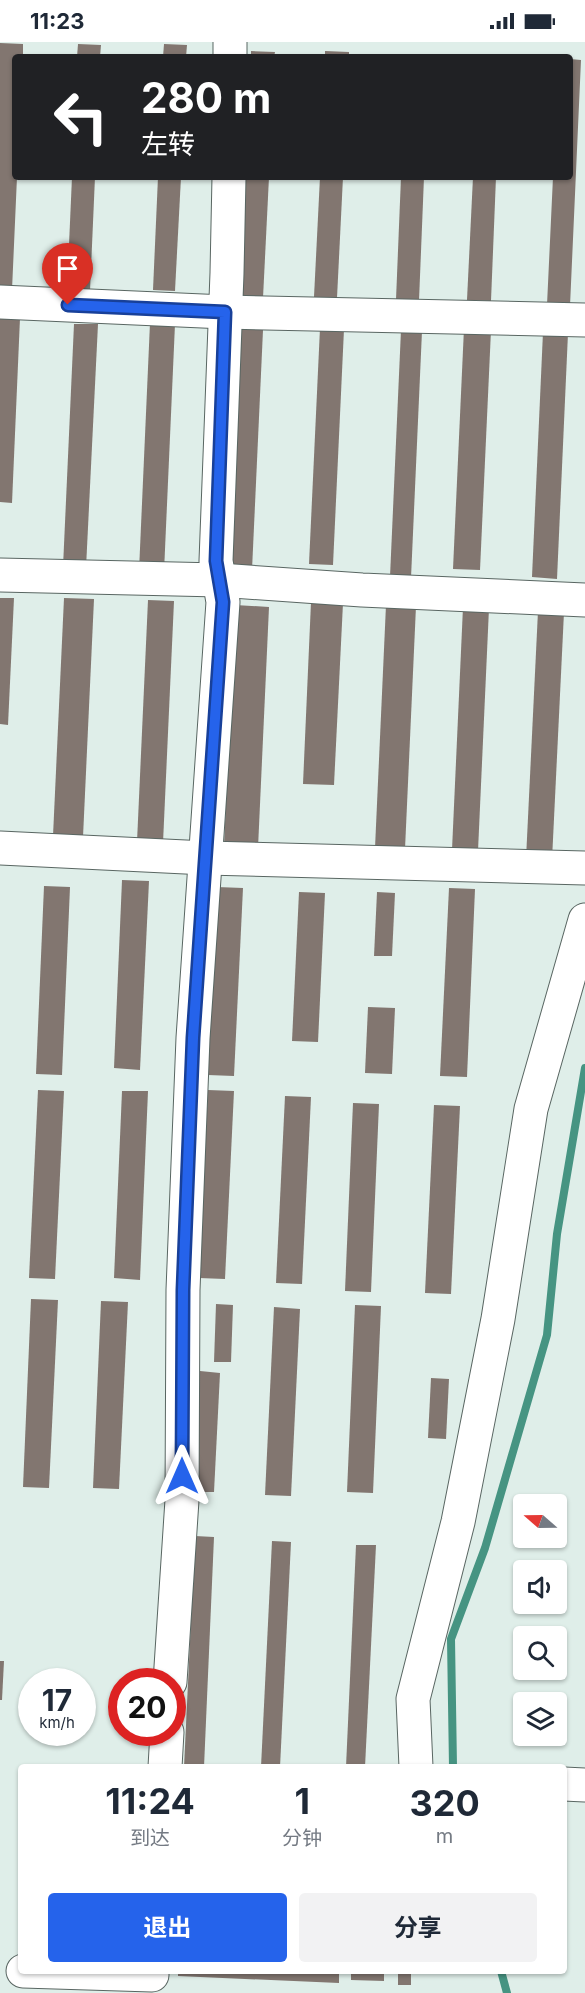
<!DOCTYPE html>
<html lang="zh">
<head>
<meta charset="utf-8">
<style>
	body { margin:0; font-family:Inter,"Noto Sans SC",sans-serif; background:#f2f2f3; color:#1f2937; height:100vh; display:flex; flex-direction:column; font-size:22px; white-space:nowrap }
	* { box-sizing:border-box; margin:0 }
	p { font-size:20px; color:#747a83 }
	.icon { flex:none; width:33px; height:33px; fill:none; stroke:currentColor; stroke-width:2; stroke-linecap:round; stroke-linejoin:round }
	.map { position:relative; flex:1; overflow:hidden }
	.details { position:absolute; left:18px; top:1722px; width:549px; height:210px; display:flex; flex-direction:column; background:#fff; border-radius:6px; box-shadow:0 2px 4px #0004 }
	.details>* { flex:none }
	.hud { position:absolute; left:12px; top:12px; width:561px; height:126px; border-radius:6px; box-shadow:0 2px 4px #0004; background:#202124; color:#fff; overflow:hidden }
	.needle { width:39px; rotate:290deg }
	.tools { position:absolute; left:513px; top:1452px; display:grid; gap:12px }
	.tools a { display:grid; place-items:center; width:54px; height:54px; border-radius:6px; background:#fff; box-shadow:0 2px 4px #0004; font-size:30px }
	.speed { position:absolute; left:18px; top:1626px; display:flex; gap:12px; font-size:30px; font-weight:700; text-align:center }
	.speed>* { display:grid; place-content:center; width:78px; height:78px; border-radius:50%; background:#fff; box-shadow:0 2px 4px #0004; line-height:1 }
	.speed small { font-size:15px; font-weight:400 }
	.speed .limit { border:9px solid #d22; background:#fff; color:#111 }
	.pin { position:absolute; display:grid; place-items:center; width:51px; height:51px; color:#fff; margin:-62px -26px; border-radius:50% 50% 50% 0; rotate:-45deg; box-shadow:0 0 6px #0007 }
	.pin .icon { rotate:45deg }
	.me { position:absolute; width:66px; margin:-33px; rotate:0deg; stroke-linejoin:round; filter:drop-shadow(0 0 4px #0008) }
	.turn { display:flex; align-items:center; gap:21px; height:126px; padding:0 30px; font-size:27px }
	.turn .icon { width:78px; height:78px; stroke-width:2.5 }
	.turn b { display:block; font-size:42px; line-height:51px }
	.eta { display:flex; justify-content:space-evenly; align-items:center; height:102px; text-align:center }
	.eta b { font-size:36px; font-weight:700; line-height:42px }
	.button { display:flex; gap:12px; margin-top:auto; padding:12px 30px }
	.button a { flex:1; height:69px; border-radius:6px; background:#2563eb; color:#fff; font-size:24px; font-weight:700; line-height:69px; text-align:center }
	.button a+a { background:#f2f2f3; color:#1f2937 }
	.status { display:flex; justify-content:space-between; align-items:center; height:42px; padding:0 30px; background:#fff; direction:ltr }
	.status svg { height:16px; fill:currentColor }
	.map>svg:first-child { display:block }
</style>
</head>
<body>
<div class="status"><b>11:23</b><svg viewBox="0 0 49 12"><path d="M0 12V9h3v3zM5 12V6h3v6zM10 12V3h3v9zM15 12V0h3v12zM26 1h20v11H26zM47 4h2v5h-2z"/></svg></div>
<div class="map">
<svg width="585" height="1951" viewBox="0 0 585 1951">
	<rect width="100%" height="100%" fill="#dfeee9"/>
	<g fill="none" stroke-linecap="round" stroke-linejoin="round">
		<!-- stream -->
		<g stroke="#469482" stroke-width="8">
			<polyline points="453,1725 451,1597 485,1506 547,1293 557,1192 585,1026"/>
			<polyline points="501,1929 507,1951"/>
		</g>
	</g>
	<!-- building -->
	<g fill="#827670">
		<polygon points="0,1 23,2 23,15 15,15 15,135 17,135 12,248 0,247"/>
		<polygon points="78,2 101,3 100,15 77,15"/>
		<polygon points="164,2 187,3 186,15 163,15"/>
		<polygon points="251,9 275,10 274,15 251,15"/>
		<polygon points="325,9 349,10 349,15 325,15"/>
		<polygon points="407,12 434,13 434,15 407,15"/>
		<polygon points="570,17 581,18 570,264 547,263 553,135 570,135"/>
		<polygon points="72,135 95,135 90,249 67,248"/>
		<polygon points="158,135 181,135 175,249 153,248"/>
		<polygon points="246,135 269,135 263,256 240,255"/>
		<polygon points="320,135 343,135 337,256 314,255"/>
		<polygon points="401,135 424,135 419,259 396,258"/>
		<polygon points="473,135 496,135 491,259 467,258"/>
		<polygon points="0,275 20,276 12,461 0,460"/>
		<polygon points="150,281 175,282 164,530 139,529"/>
		<polygon points="74,282 98,282 86,526 63,525"/>
		<polygon points="320,286 344,287 333,523 309,522"/>
		<polygon points="464,286 491,288 480,528 453,527"/>
		<polygon points="240,287 263,288 252,528 228,527"/>
		<polygon points="401,288 422,289 411,536 390,535"/>
		<polygon points="543,290 568,291 557,537 532,535"/>
		<polygon points="0,556 14,556 8,683 0,682"/>
		<polygon points="64,556 94,557 83,795 53,794"/>
		<polygon points="148,558 174,559 163,801 137,800"/>
		<polygon points="311,560 343,561 334,743 303,742"/>
		<polygon points="235,563 269,565 258,806 224,804"/>
		<polygon points="386,563 416,564 405,807 375,806"/>
		<polygon points="463,565 489,566 478,809 452,808"/>
		<polygon points="538,569 564,570 552,818 526,817"/>
		<polygon points="122,838 149,839 140,1028 114,1026"/>
		<polygon points="44,844 70,845 62,1033 36,1032"/>
		<polygon points="217,845 243,846 234,1034 208,1033"/>
		<polygon points="449,846 475,847 467,1035 440,1034"/>
		<polygon points="299,850 325,851 318,1000 292,999"/>
		<polygon points="377,850 395,851 392,914 374,914"/>
		<polygon points="368,965 395,966 392,1032 365,1031"/>
		<polygon points="38,1048 64,1049 55,1237 29,1236"/>
		<polygon points="208,1048 234,1049 225,1237 199,1236"/>
		<polygon points="122,1049 148,1049 140,1238 114,1236"/>
		<polygon points="285,1054 311,1055 302,1242 276,1241"/>
		<polygon points="353,1061 379,1062 371,1250 345,1249"/>
		<polygon points="434,1063 460,1064 451,1252 425,1251"/>
		<polygon points="31,1257 58,1258 49,1446 23,1445"/>
		<polygon points="101,1259 128,1260 119,1447 93,1446"/>
		<polygon points="216,1262 233,1263 231,1320 214,1320"/>
		<polygon points="355,1263 381,1264 373,1451 347,1450"/>
		<polygon points="274,1265 300,1267 291,1454 265,1453"/>
		<polygon points="200,1329 220,1331 214,1450 194,1450"/>
		<polygon points="431,1336 449,1337 446,1397 428,1396"/>
		<polygon points="195,1494 214,1495 204,1725 184,1725"/>
		<polygon points="272,1499 291,1500 280,1725 261,1725"/>
		<polygon points="356,1503 376,1503 365,1725 346,1725"/>
		<polygon points="0,1619 4,1619 2,1658 0,1658"/>
		<polygon points="178,1929 339,1929 339,1941 178,1934"/>
		<polygon points="351,1929 384,1929 384,1939 351,1938"/>
		<rect x="398" y="1929" width="13" height="14"/>
	</g>
	<g fill="none" stroke-linecap="round" stroke-linejoin="round">
		<defs>
			<g id="minor">
				<polyline points="230,15 230,0"/>
				<polyline points="0,260 225,270 585,278"/>
				<polyline points="0,533 219,538 362,548 585,558"/>
				<polyline points="0,806 206,816 585,826"/>
				<polyline points="170,1640 182,1458 183,1248 193,996 223,560 216,519 227,231 229,135"/>
				<polyline points="165,1725 167,1690"/>
				<polyline points="416,1725 413,1657 458,1480 498,1277 531,1067 585,878"/>
				<polyline points="564,1742 585,1743"/>
				<polyline points="23,1929 152,1933 152,1929"/>
			</g>
		</defs>
		<!-- minor casing -->
		<use href="#minor" stroke="#596662" stroke-width="35"/>
		<!-- minor -->
		<use href="#minor" stroke="#fff" stroke-width="33"/>
	</g>
	<g fill="none" stroke-linecap="round" stroke-linejoin="round">
		<defs>
			<polyline id="route" points="68,263 225,270 216,519 223,560 193,996 183,1248 182,1434"/>
		</defs>
		<!-- route casing -->
		<use href="#route" stroke="#184099" stroke-width="15"/>
		<!-- route -->
		<use href="#route" stroke="#2563eb" stroke-width="10"/>
	</g>
</svg>
<div class="tools">
<a><svg class="needle" viewBox="-14 -14 28 28"><path d="M0-13l5 13h-10z" fill="#e53935"/><path d="M0 13l5-13h-10z" fill="#747a83"/></svg></a>
<a><svg class="icon" aria-label="sound" viewBox="0 0 24 24"><path d="M4 9h4l5-4v14l-5-4H4zM17 9q2 3 0 6"/></svg></a>
<a><svg class="icon" aria-label="search" viewBox="0 0 24 24"><circle cx="10" cy="10" r="6"/><path d="M15 15l6 6"/></svg></a>
<a><svg class="icon" aria-label="layers" viewBox="0 0 24 24"><path d="M12 4l9 5-9 5-9-5zM3 14l9 5 9-5"/></svg></a>
</div>
<div class="speed"><div>17<small>km/h</small></div><div class="limit">20</div></div>
<div class="pin" style="left:68px;top:263px;background:#d93025"><svg class="icon" aria-label="arrive" viewBox="0 0 24 24"><path d="M6 21V4h12l-3 4 3 4H6"/></svg></div>
<svg class="me" style="left:182px;top:1434px" viewBox="-20 -20 40 40"><path d="M0-17L14 15 0 8-14 15z" fill="#2563eb" stroke="#fff" stroke-width="4"/></svg>
<div class="hud">
<div class="turn"><svg class="icon" aria-label="left" viewBox="0 0 24 24"><path d="M17 20v-9H6M10 6l-5 5 5 5"/></svg><div><b>280 m</b>左转</div></div>
</div>
<section class="details">
<div class="eta">
<div><b>11:24</b><p>到达</p></div>
<div><b>1</b><p>分钟</p></div>
<div><b>320</b><p>m</p></div>
</div>
<div class="button"><a>退出</a><a>分享</a></div>
</section>
</div>
</body>
</html>
